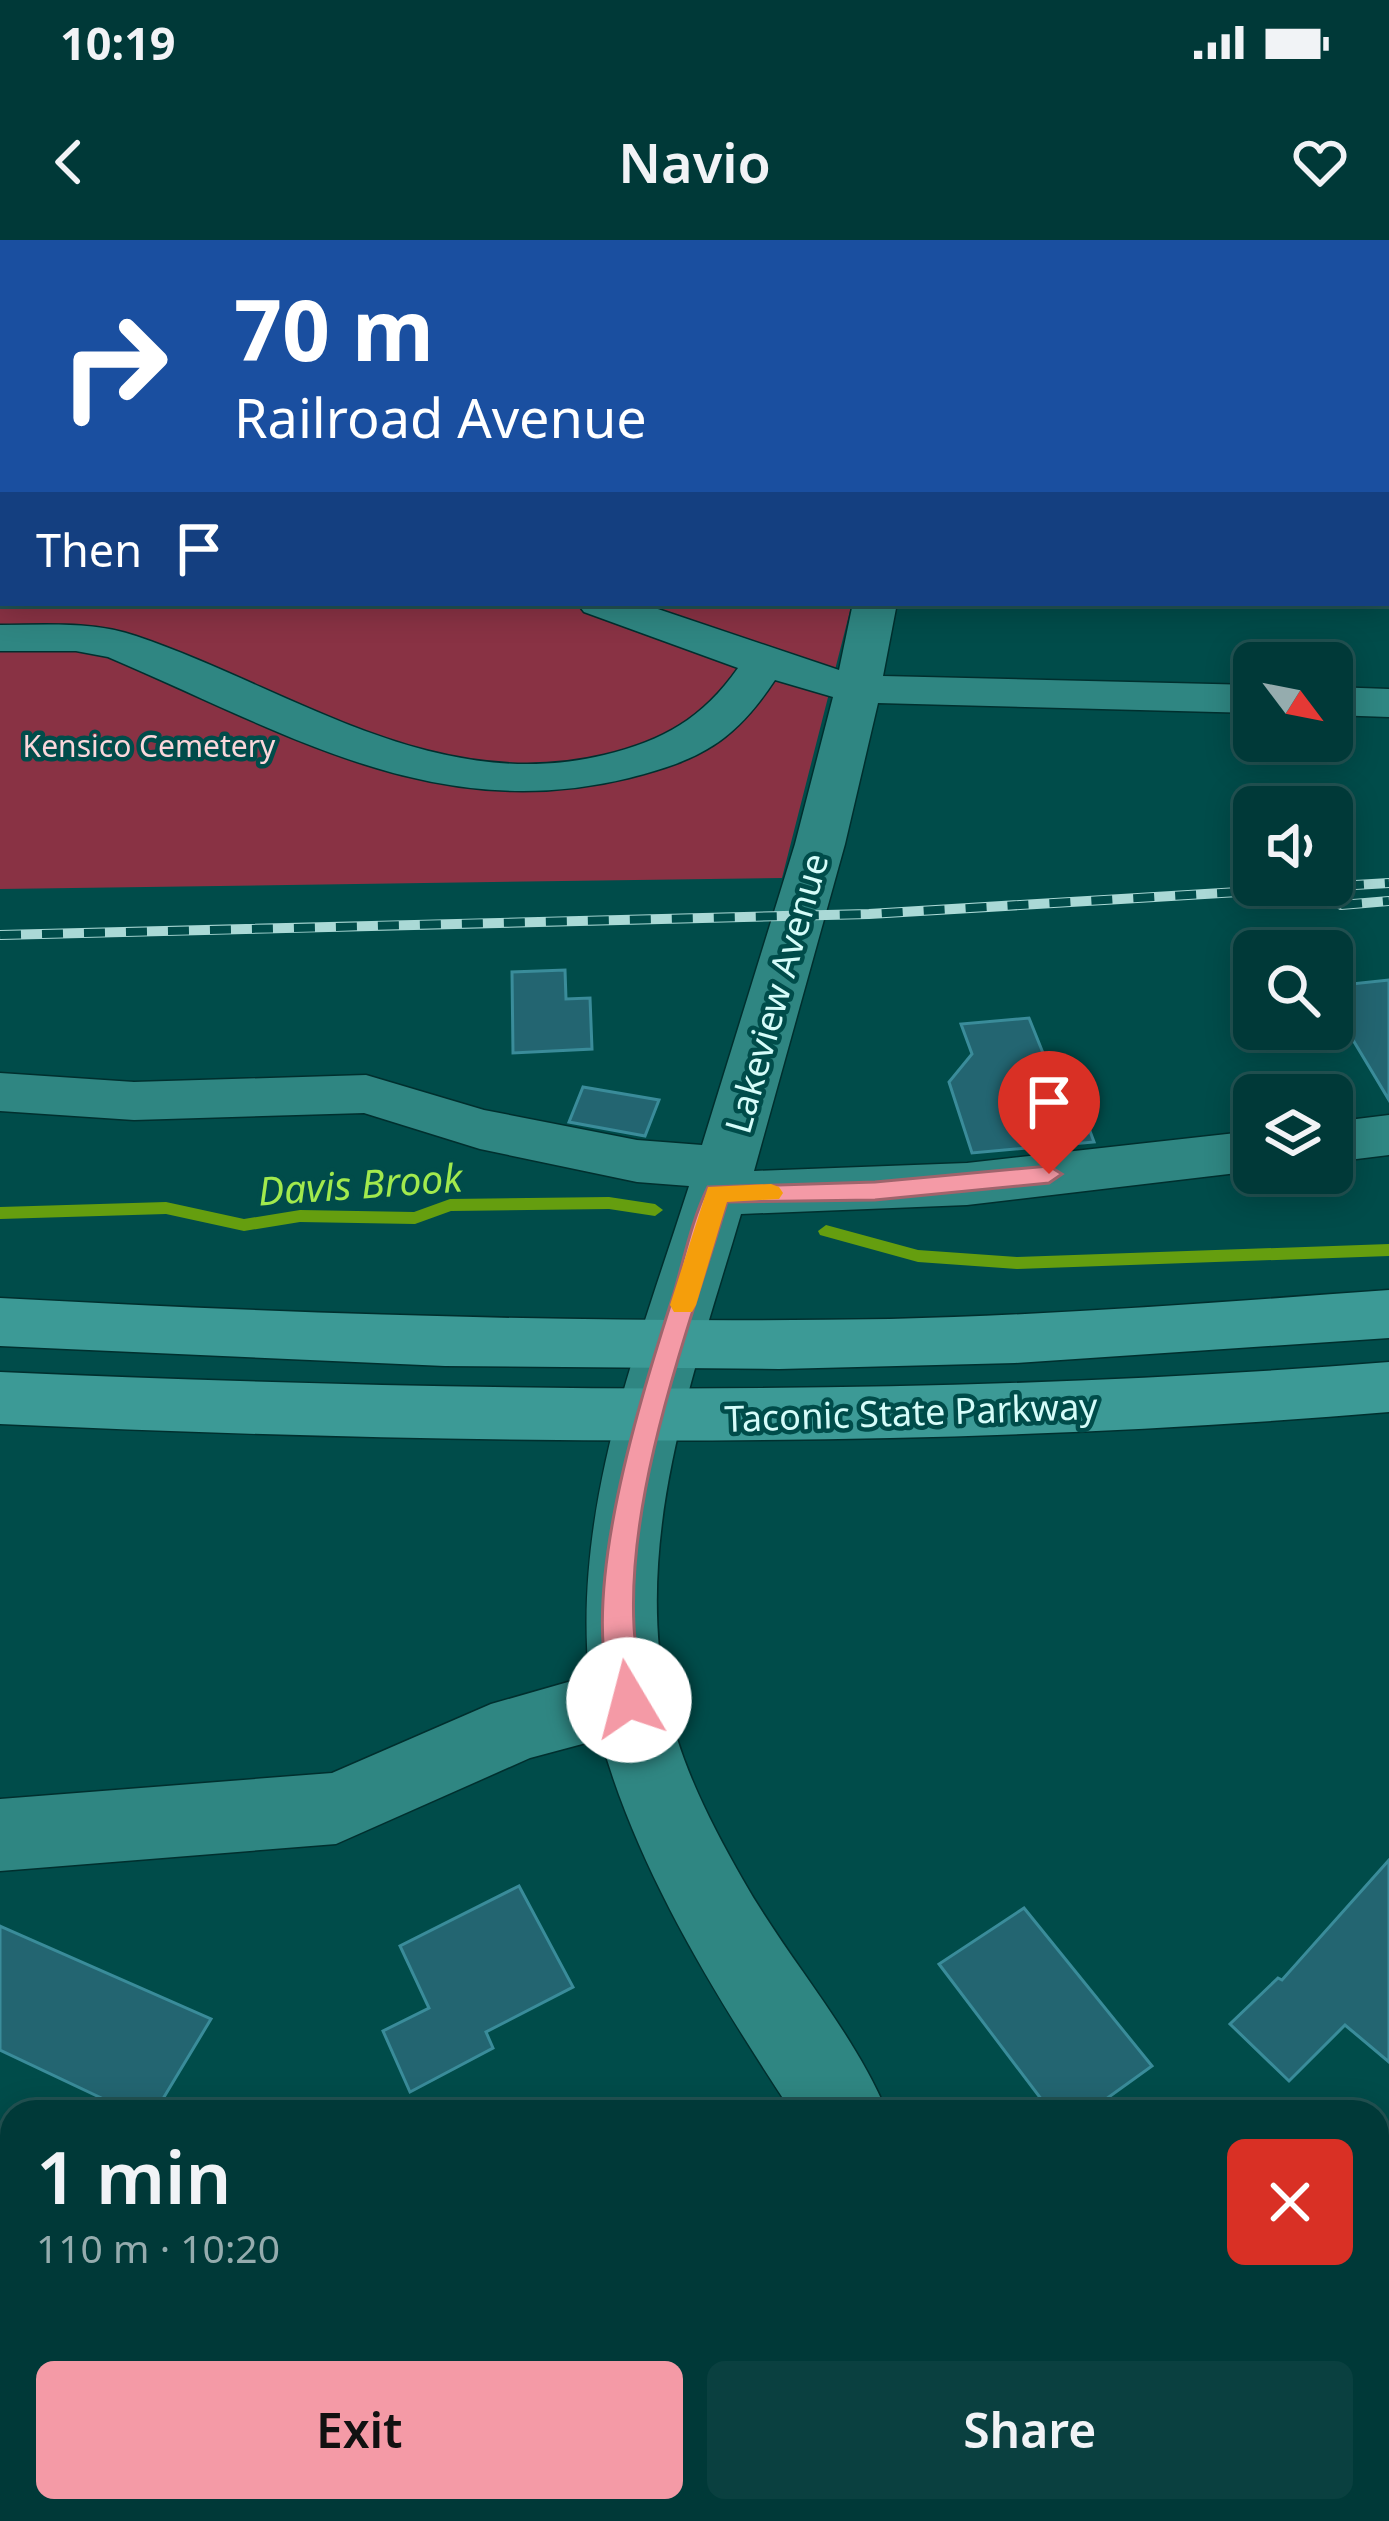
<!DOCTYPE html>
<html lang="en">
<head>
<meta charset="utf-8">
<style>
	body { margin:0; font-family:"Noto Sans",sans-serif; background:#0a4040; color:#f1f3f6; height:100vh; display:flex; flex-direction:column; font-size:45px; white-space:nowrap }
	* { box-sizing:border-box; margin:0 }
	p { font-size:39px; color:#95acae }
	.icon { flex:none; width:66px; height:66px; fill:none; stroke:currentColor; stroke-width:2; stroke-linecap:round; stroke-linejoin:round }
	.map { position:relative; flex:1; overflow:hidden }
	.sheet { position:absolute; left:0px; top:1860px; width:1389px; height:423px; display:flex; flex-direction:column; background:#003938; border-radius:36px 36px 0 0; box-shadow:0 6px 30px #0003,0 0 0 3px #225353 }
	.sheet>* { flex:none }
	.banner { position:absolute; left:0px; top:0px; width:1389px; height:366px; box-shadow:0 6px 30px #0003,0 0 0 3px #225353; background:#1a4fa0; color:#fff; overflow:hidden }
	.needle { width:78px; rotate:122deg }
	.tools { position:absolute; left:1233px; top:402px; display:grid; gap:24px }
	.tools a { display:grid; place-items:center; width:120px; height:120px; border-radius:18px; background:#003938; box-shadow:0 6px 30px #0003,0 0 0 3px #225353; font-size:60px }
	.pin { position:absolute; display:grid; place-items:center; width:102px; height:102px; color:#fff; margin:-123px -51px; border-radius:50% 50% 50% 0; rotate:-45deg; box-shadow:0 0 12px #0007 }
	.pin .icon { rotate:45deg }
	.me { position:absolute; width:132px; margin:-66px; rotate:352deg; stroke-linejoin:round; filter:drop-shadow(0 0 9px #0008) }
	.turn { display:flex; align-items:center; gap:42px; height:252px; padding:0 36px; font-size:54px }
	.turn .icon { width:156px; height:156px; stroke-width:2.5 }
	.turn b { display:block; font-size:84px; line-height:102px }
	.then { display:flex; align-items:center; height:114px; padding:0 36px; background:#0003; gap:24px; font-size:45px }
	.round { display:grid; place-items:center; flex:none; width:126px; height:126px; border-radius:18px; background:#0a4040 }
	.headline { display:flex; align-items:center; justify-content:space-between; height:204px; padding:0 36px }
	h1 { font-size:72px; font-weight:600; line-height:90px }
	.action { display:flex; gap:24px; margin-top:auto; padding:24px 36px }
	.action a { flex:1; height:138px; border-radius:18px; background:#f49aa6; color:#111; font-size:48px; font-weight:600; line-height:138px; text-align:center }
	.action a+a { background:#0a4040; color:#f1f3f6 }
	.status { display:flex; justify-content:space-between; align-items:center; height:84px; padding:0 60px; background:#003938; direction:ltr }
	.status svg { height:33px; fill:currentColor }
	header { display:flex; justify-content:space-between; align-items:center; height:156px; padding:0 36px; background:#003938; font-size:54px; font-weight:600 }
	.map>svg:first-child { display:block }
</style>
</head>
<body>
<div class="status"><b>10:19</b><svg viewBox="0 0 49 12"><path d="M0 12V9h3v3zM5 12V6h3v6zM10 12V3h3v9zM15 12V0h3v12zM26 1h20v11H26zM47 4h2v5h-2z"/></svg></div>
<header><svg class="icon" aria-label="back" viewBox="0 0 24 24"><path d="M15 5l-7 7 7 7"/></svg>Navio<svg class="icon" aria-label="heart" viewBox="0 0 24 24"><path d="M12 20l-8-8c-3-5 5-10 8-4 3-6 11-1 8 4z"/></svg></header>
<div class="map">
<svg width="1389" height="2281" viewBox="0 0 1389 2281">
	<rect width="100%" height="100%" fill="#004c4a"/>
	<!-- green -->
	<g fill="#893244">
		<polygon points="0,0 1005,0 3,3 3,363 852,363 782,638 0,649"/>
		<polygon points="1045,0 1389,0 1389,269 1386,3 1042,3"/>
	</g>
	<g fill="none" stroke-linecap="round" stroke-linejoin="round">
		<!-- stream -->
		<g fill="#659e0f" fill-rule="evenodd">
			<polygon points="609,957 655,964 663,970 655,976 609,969 451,971 415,984 300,982 244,991 166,974 0,979 0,967 166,962 244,979 300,970 414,972 450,959"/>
			<polygon points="826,985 918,1010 1017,1017 1389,1004 1389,1016 1017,1029 918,1022 820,995 818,991"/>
		</g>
	</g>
	<!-- building -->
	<g fill="#236571" stroke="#3a8c9a" stroke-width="3">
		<polygon points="565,730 566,759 590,758 592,809 513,813 512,732"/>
		<polygon points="1389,740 1389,860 1332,765 1332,746"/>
		<polygon points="1029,778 1053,838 1070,837 1094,902 972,913 949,842 972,814 961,784"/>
		<polygon points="583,847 659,860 645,896 569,882"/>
		<polygon points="1389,1620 1389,1822 1345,1785 1289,1841 1230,1784 1278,1738 1282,1740"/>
		<polygon points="519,1646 573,1747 486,1792 493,1808 410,1852 383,1791 429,1768 400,1706"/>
		<polygon points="1024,1668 1152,1826 1088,1872 1051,1872 939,1724"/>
		<polygon points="0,1686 211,1779 155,1872 131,1872 0,1810"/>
	</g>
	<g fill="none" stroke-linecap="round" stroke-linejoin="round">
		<defs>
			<g id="minor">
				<polygon points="510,0 544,0 546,3 512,3"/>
				<polygon points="645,0 685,0 687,3 643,3"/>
				<polygon points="1005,0 1039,0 1003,3"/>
				<polygon points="0,92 3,93 3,115 0,114"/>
				<rect x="0" y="252" width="3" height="24"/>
				<rect x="1386" y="267" width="3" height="24"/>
				<path d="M577,363H640L839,430L853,363H897L883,436L1254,445V473L878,463L845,604L754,931L967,923L1254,891V931L967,965L741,974C696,1128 633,1293 666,1456C679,1522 710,1582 743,1640C787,1718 852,1789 887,1872H792C717,1758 638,1632 601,1499L530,1518L336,1604L0,1631V1559L332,1533L491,1464L589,1436C573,1265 638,1106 689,946L637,942L480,909L364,873L134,880L0,871V833L134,842L366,835L484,870L637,900L702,905L795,604L833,457L775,440C734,502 700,520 629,538C433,586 283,491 108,417L76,411H0V385C45,385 93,381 136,396C290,448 433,556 604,515C663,501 703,478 738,428L584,372Z"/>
				<polygon points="1332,447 1389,449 1389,477 1332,475"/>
				<polygon points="1389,875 1389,915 1332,922 1332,882"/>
				<polygon points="0,2062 12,2067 12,2163 0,2158"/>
				<polygon points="283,2271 406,2271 410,2281 287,2281"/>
				<polygon points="784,2271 909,2271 905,2281 780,2281"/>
				<polygon points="1070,2271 1171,2271 1175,2281 1074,2281"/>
			</g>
			<g id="highway">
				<path d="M1389,1050V1098L1015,1123L779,1129L445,1126L0,1106V1058C296,1074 593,1084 890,1079C1057,1075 1223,1062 1389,1050Z"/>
				<path d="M1389,1122V1172C926,1211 464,1205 0,1184V1132C464,1152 926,1159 1389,1122Z"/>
			</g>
		</defs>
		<!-- minor casing -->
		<use href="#minor" stroke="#002f2e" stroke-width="3"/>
		<!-- highway casing -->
		<use href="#highway" stroke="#002f2e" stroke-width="3"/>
		<!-- path -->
		<polyline stroke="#5e9997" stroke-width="4.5" stroke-dasharray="4.5 3" stroke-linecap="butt" points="1386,187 1389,194"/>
		<!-- minor -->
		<use href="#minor" fill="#2f8682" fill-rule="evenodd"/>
		<!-- highway -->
		<use href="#highway" fill="#3c9a96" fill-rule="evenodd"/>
		<defs>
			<g id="rail">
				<polyline points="1341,665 1389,661"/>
				<polyline points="0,695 869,674 1389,643"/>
			</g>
		</defs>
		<!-- rail casing -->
		<use href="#rail" stroke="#aad9d6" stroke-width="10"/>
		<!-- rail -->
		<use href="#rail" stroke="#004c4a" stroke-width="8" stroke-dasharray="21" stroke-linecap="butt"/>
	</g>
	<!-- route -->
	<path fill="#f49aa6" stroke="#9f646c" stroke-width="3" d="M1049,926L1062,934L1049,943L875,960L727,962C688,1091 627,1251 634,1386C635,1410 641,1435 644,1460L640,1469L629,1473L618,1469C571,1371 642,1154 674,1053C684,1019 692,979 708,947L875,942Z"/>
	<!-- slow -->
	<polygon fill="#f59e0b" points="771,944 779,947 783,953 779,959 727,962 696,1065 692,1072 674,1072 670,1065 708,947"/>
	<g text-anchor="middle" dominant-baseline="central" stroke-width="9" stroke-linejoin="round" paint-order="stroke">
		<!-- far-park labels -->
		<g font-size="30" fill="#fbd7db" stroke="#004c4a">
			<text x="149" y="505">Kensico Cemetery</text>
		</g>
		<!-- street labels -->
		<g font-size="36" fill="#d5fcf9" stroke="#004c4a">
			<text transform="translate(776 753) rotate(-74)">Lakeview Avenue</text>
			<text transform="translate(911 1172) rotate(-2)">Taconic State Parkway</text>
		</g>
		<!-- water labels -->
		<g font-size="39" font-style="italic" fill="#a2ea4d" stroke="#004c4a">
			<text transform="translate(360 943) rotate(-4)">Davis Brook</text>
		</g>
	</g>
</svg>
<div class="tools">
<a><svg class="needle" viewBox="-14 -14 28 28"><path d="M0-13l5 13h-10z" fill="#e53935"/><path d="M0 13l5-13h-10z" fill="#95acae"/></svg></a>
<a><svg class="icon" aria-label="sound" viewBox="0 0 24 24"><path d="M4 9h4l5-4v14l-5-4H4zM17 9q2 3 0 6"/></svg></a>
<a><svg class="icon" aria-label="search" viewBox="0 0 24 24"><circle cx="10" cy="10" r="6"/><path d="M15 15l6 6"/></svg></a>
<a><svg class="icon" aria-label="layers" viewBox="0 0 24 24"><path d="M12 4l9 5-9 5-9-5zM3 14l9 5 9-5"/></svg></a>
</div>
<div class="pin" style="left:1049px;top:934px;background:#d93025"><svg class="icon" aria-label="arrive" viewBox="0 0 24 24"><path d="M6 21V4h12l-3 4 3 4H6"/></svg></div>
<svg class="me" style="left:629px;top:1460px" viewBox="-20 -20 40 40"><circle r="19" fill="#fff"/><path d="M0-13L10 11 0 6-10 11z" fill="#f49aa6"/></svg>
<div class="banner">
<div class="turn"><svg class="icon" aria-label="right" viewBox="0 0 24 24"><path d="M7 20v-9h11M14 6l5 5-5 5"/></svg><div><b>70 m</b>Railroad Avenue</div></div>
<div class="then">Then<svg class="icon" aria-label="arrive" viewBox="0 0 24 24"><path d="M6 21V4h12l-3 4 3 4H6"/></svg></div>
</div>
<section class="sheet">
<div class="headline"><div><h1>1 min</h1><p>110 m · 10:20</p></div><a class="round" style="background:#d93025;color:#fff"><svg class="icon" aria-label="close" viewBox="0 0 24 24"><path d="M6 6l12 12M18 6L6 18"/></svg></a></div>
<div class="action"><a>Exit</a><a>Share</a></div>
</section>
</div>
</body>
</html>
